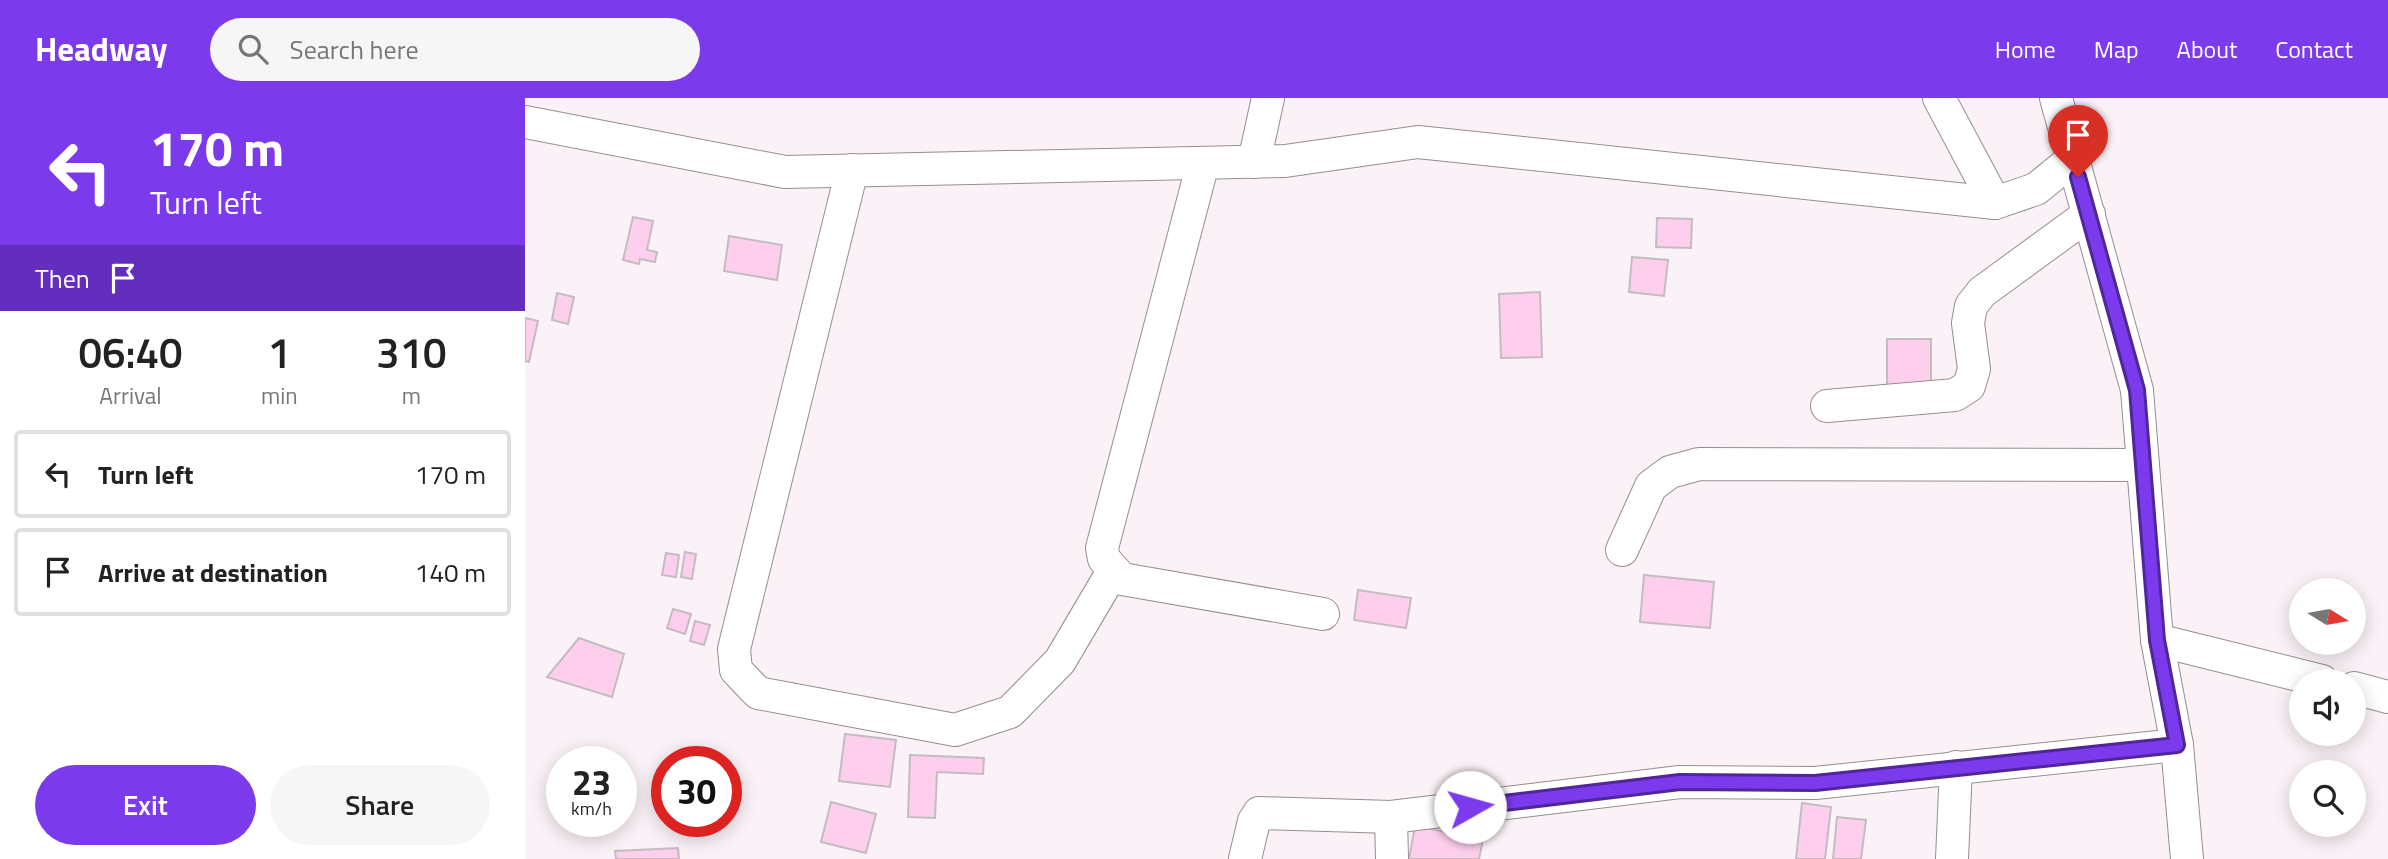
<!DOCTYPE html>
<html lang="en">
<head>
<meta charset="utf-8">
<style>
	body { margin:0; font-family:"Titillium Web",sans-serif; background:#f6f6f6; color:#222; height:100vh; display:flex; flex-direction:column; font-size:26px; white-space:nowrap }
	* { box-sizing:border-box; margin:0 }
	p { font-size:23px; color:#767676 }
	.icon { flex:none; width:38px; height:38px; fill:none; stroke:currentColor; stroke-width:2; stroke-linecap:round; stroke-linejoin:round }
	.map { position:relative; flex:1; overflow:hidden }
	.drawer { display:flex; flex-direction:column; background:#fff; width:525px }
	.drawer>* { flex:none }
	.top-card { background:#7c3aed; color:#fff; overflow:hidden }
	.needle { width:46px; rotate:101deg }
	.fabs { position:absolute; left:1764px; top:480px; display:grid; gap:14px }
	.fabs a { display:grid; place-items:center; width:77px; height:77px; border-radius:50%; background:#fff; box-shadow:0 4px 18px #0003; font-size:35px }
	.speed { position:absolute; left:21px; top:648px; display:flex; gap:14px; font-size:35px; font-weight:700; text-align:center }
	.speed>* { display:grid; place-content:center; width:91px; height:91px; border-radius:50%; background:#fff; box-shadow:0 4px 18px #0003; line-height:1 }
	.speed small { font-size:18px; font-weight:400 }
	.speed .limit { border:10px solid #d22; background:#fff; color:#111 }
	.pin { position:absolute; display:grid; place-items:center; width:60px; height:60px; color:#fff; margin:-72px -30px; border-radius:50% 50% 50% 0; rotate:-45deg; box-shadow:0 0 7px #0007 }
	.pin .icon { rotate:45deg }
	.me { position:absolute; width:77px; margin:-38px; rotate:83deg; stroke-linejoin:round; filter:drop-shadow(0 0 5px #0008) }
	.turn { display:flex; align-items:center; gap:24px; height:147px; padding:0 35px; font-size:32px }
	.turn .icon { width:91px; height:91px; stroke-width:2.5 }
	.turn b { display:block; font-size:49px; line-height:60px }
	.then { display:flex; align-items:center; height:66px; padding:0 35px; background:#0003; gap:14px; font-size:26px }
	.eta { display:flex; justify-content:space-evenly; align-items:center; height:119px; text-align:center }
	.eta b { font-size:42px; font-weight:600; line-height:49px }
	.primary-button { display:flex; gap:14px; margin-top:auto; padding:14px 35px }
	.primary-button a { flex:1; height:80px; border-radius:42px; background:#7c3aed; color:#fff; font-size:28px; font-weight:600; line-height:80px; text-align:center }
	.primary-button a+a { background:#f6f6f6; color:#222 }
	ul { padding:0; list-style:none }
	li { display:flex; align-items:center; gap:21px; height:88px; margin:0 14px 10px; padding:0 21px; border:4px solid #e0e0e0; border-radius:7px }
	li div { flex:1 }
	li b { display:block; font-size:26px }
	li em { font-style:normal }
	header { display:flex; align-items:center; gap:42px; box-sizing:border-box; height:98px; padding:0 35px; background:#7c3aed; color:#fff }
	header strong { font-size:33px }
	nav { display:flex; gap:38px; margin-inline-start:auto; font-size:24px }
	.search { width:490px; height:63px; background:#f6f6f6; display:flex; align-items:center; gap:18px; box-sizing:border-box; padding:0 24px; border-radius:38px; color:#767676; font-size:26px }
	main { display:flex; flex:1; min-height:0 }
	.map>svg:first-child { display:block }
</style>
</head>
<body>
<header>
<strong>Headway</strong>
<div class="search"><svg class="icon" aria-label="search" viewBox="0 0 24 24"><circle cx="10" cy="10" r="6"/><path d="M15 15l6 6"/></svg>Search here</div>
<nav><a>Home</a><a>Map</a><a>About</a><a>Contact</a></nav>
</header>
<main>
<section class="drawer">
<div class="top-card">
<div class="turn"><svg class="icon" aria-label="left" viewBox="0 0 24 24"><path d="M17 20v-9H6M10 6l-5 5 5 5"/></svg><div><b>170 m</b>Turn left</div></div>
<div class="then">Then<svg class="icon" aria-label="arrive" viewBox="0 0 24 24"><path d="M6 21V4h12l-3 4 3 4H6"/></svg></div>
</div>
<div class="eta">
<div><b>06:40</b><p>Arrival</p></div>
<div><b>1</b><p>min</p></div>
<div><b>310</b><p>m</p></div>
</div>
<ul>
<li><svg class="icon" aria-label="left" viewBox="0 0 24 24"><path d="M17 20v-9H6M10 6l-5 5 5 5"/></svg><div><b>Turn left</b></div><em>170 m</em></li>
<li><svg class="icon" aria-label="arrive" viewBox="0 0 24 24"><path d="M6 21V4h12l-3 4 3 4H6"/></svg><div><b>Arrive at destination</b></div><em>140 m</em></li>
</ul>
<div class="primary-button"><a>Exit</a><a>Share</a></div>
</section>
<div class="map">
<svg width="1863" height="761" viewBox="0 0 1863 761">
	<rect width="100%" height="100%" fill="#fbf2f7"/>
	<!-- building -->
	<g fill="#feceed" stroke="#c5bcc2" stroke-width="2">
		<polygon points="108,119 128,123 122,152 132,154 130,164 115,161 114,166 98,162"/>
		<polygon points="1132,120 1167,121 1166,150 1131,149"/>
		<polygon points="204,138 257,147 252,182 199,173"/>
		<polygon points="1107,159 1143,162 1139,198 1104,194"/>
		<polygon points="1015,194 1017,259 976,260 974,196"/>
		<polygon points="32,195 49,199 43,226 27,222"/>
		<polygon points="0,220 13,223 4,264 0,263"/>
		<rect x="1362" y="241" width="44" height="53"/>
		<polygon points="160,454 171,456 167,481 156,479"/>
		<polygon points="141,455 154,457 151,479 137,477"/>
		<polygon points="1119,477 1189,484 1185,530 1115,524"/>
		<polygon points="833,492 886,500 881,530 829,522"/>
		<polygon points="148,511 166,516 160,536 142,530"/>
		<polygon points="170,523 185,527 179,547 165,543"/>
		<polygon points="54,540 99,556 87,599 22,579"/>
		<polygon points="320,636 371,642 365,689 314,683"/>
		<polygon points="385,657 459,660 458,676 412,674 410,720 383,719"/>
		<polygon points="306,704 351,716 341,755 296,744"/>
		<polygon points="1277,705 1306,709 1300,761 1271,761"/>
		<polygon points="1312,719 1341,722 1336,761 1308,761"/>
		<polygon points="890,728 958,741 954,761 884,761"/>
		<polygon points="153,750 154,761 91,761 90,753"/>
	</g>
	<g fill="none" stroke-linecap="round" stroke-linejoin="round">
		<defs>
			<g id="minor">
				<polyline points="1414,0 1470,105"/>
				<polyline points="1531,0 1612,292 1632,542 1652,647 1662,761"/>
				<polyline points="0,24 260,74 760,63 893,44 1470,105 1511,91 1548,61"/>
				<polyline points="729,64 743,0"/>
				<polyline points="678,65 577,450 579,461 597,481 798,516"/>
				<polyline points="327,72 209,551 211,572 233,595 430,632 485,614 535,563 588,473"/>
				<polyline points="1302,308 1430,297 1444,288 1449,271 1443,225 1446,208 1457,194 1564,116"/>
				<polyline points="1097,452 1126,388 1145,374 1174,366 1618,367"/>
				<polyline points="1632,542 1797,583"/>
				<polyline points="1829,590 1863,599"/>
				<polyline points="866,719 867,761"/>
				<polyline points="720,761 729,723 734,715 866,719 1155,684 1290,685 1652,647"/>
				<polyline points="1427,761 1431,669"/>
			</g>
		</defs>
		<!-- minor casing -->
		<use href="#minor" stroke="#968d92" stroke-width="34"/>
		<!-- minor -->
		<use href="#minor" stroke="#fff" stroke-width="32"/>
	</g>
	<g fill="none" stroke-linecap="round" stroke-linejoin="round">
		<defs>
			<polyline id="route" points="945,709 1155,684 1290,685 1652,647 1632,542 1612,292 1553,79"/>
		</defs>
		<!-- route casing -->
		<use href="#route" stroke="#51269a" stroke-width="18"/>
		<!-- route -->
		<use href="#route" stroke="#7c3aed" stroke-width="12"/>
	</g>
</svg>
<div class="fabs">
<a><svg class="needle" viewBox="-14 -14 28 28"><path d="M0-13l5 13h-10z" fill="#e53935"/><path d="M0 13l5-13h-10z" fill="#767676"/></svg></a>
<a><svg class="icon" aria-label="sound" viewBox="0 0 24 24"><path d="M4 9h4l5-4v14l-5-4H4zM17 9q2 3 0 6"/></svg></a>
<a><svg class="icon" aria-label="search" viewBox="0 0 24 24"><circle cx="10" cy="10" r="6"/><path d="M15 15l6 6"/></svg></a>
</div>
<div class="speed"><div>23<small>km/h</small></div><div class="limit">30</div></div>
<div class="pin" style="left:1553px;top:79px;background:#d93025"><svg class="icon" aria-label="arrive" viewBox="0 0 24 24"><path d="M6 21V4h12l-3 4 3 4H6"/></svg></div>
<svg class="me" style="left:945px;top:709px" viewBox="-20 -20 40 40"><circle r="19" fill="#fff"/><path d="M0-13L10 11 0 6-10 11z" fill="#7c3aed"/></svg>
</div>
</main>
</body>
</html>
